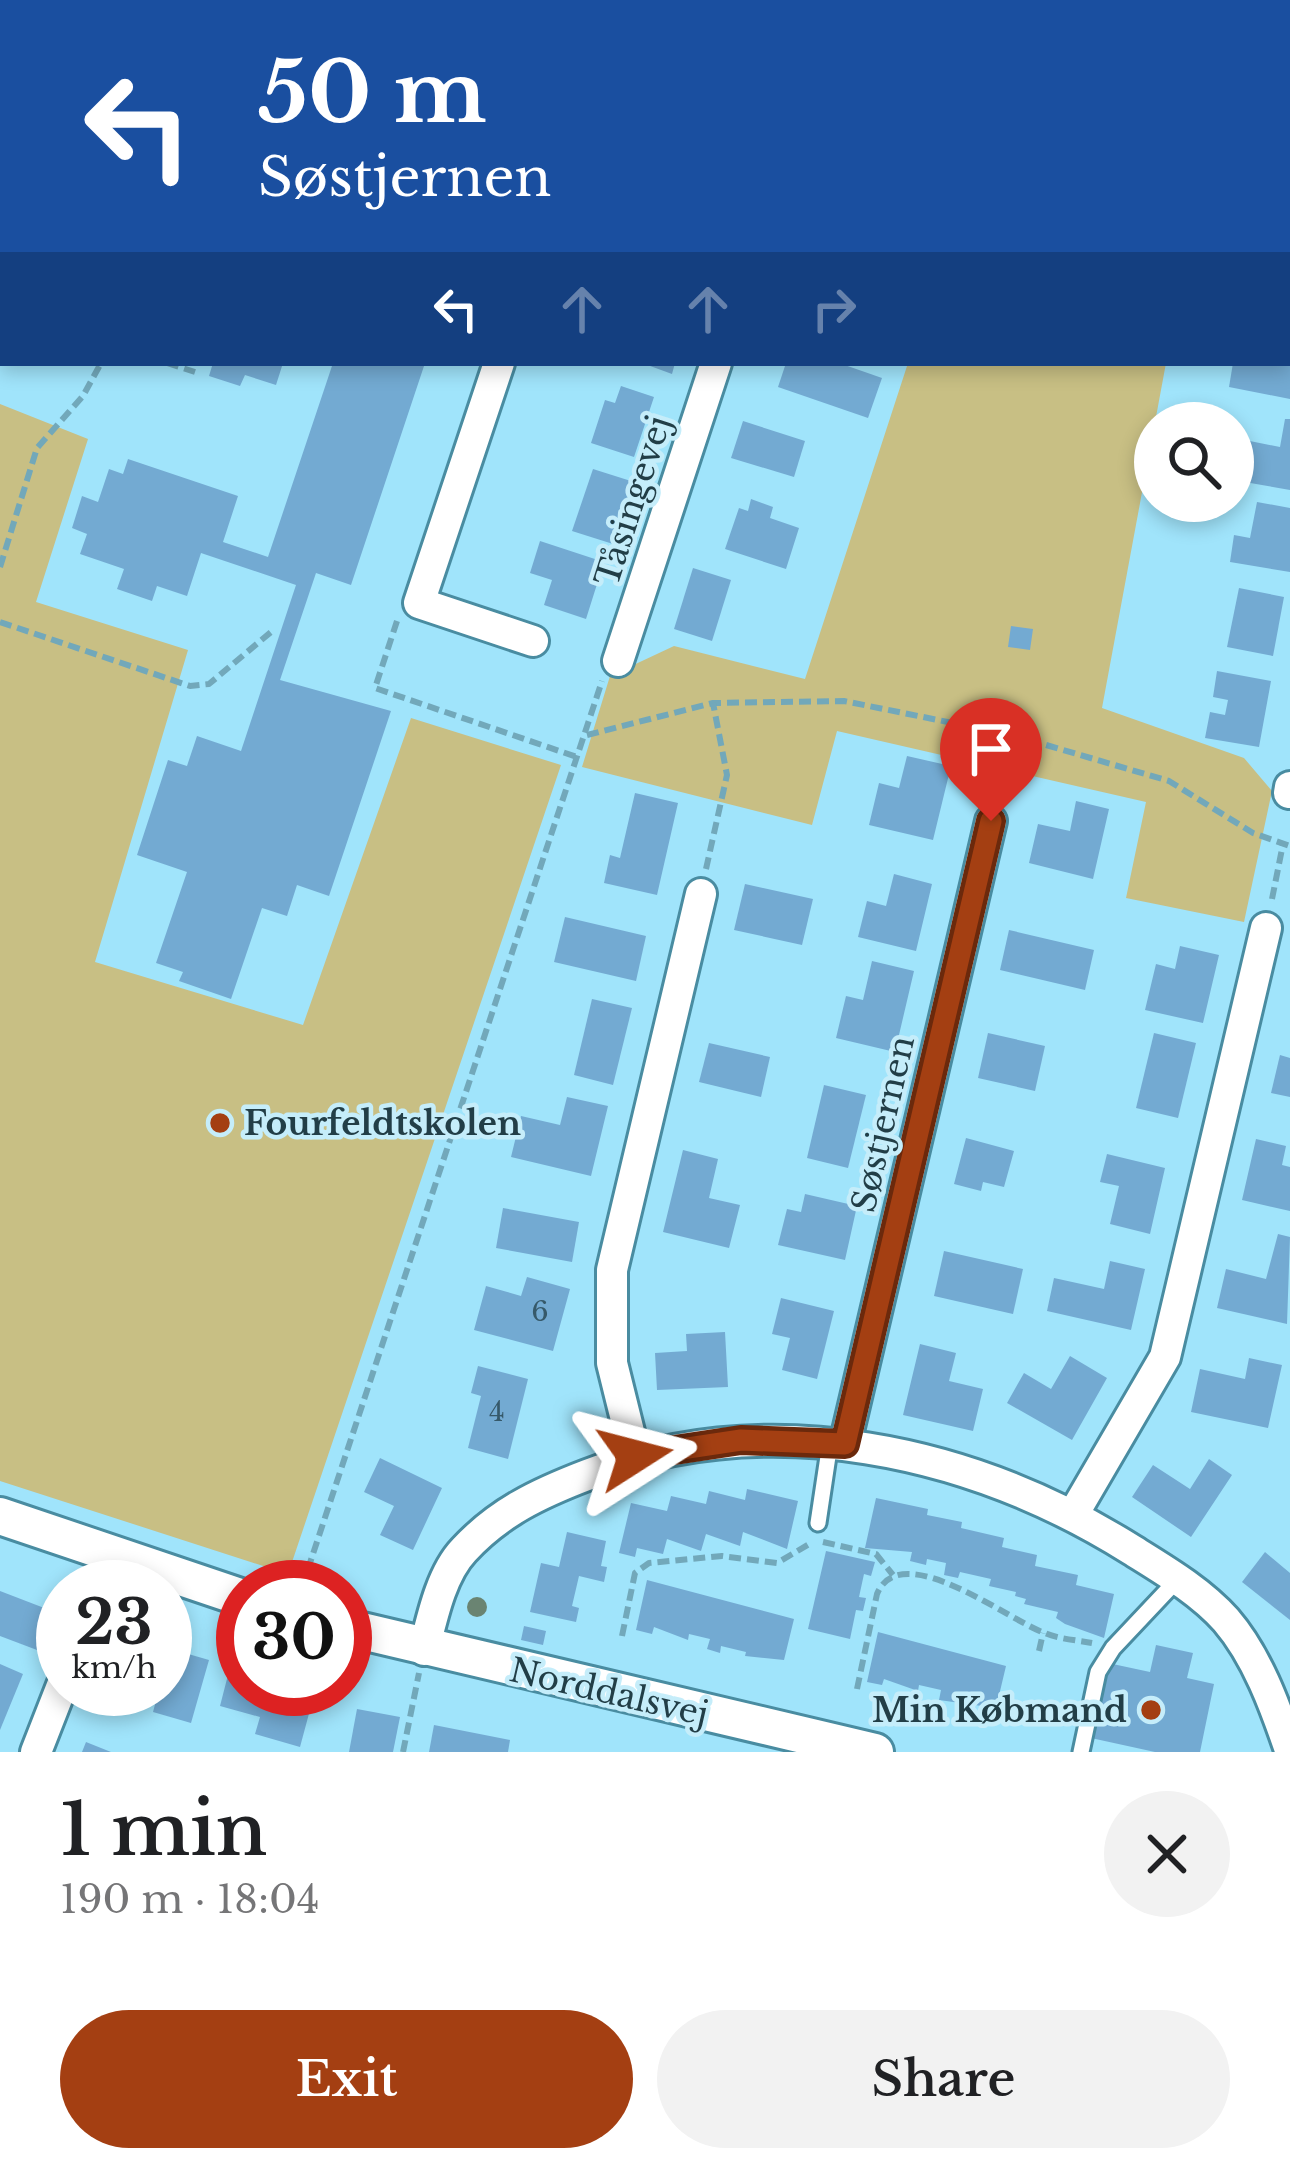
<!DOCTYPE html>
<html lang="en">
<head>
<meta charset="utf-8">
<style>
	body { margin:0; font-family:"Libre Baskerville",serif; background:#f2f2f2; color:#202124; height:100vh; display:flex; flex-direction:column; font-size:45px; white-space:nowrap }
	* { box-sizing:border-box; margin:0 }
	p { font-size:39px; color:#757577 }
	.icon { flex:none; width:66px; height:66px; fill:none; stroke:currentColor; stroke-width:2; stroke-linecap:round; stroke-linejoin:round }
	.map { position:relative; height:1752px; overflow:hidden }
	.panel { display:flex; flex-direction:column; background:#fff; flex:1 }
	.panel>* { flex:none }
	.top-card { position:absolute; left:0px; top:0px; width:1290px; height:366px; box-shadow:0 6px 18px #0003; background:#1a4fa0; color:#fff; overflow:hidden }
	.controls { position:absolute; left:1134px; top:402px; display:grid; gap:24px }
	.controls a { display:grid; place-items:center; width:120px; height:120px; border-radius:50%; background:#fff; box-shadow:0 6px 18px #0003; font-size:60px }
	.speed { position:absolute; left:36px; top:1560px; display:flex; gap:24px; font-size:60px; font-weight:700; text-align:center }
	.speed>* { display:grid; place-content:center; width:156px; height:156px; border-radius:50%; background:#fff; box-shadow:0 6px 18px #0003; line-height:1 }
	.speed small { font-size:30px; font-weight:400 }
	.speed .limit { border:18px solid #d22; background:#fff; color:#111 }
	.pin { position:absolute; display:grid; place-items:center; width:102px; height:102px; color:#fff; margin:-123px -51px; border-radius:50% 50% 50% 0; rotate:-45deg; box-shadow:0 0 12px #0007 }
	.pin .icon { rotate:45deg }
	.me { position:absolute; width:132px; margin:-66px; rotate:81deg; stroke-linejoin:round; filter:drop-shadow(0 0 9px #0008) }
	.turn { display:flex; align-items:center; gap:42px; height:252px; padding:0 60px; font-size:54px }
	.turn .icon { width:156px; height:156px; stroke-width:2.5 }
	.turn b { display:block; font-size:84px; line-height:102px }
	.lanes { display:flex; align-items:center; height:114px; padding:0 60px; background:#0003; justify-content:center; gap:60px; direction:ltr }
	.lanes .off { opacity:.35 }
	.round { display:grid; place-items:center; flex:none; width:126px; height:126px; border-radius:63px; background:#f2f2f2 }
	.head { display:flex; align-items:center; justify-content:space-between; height:204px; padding:0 60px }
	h1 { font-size:72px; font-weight:600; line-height:90px }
	.primary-button { display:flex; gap:24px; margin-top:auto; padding:24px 60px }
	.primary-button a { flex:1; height:138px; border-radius:72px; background:#a43f12; color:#fff; font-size:48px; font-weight:600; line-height:138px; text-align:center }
	.primary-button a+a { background:#f2f2f2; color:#202124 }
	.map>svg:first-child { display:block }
</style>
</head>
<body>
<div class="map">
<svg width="1290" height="1752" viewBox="0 0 1290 1752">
	<rect width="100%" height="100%" fill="#a0e4fb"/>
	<!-- green -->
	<g fill="#c8bf84">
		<polygon points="1027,0 1290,0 1290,221 1287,3"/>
		<polygon points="908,363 1166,363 1102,708 1244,758 1272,791 1244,922 1126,898 1146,802 837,731 812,825 582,767 610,676 674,646 805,679"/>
		<polygon points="0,404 88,439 36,602 188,650 95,962 303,1025 411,718 561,765 288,1574 0,1481"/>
	</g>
	<!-- building -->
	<g fill="#73aad2">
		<polygon points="213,363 283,363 276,385 245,375 240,386 209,376"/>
		<polygon points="333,363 425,363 351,585 316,573 280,680 391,711 329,896 297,885 287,916 262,908 231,999 179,981 183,972 156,963 187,872 137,855 168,760 187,766 197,736 241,751 296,585 201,553 187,596 157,586 152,601 117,589 124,569 80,554 87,534 72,528 82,496 98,502 109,469 123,474 128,459 238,496 223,542 268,557"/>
		<polygon points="642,363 675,363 672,374"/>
		<polygon points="786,363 839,363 882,378 868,418 778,387"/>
		<polygon points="1233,363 1290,363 1290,399 1229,387"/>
		<polygon points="621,386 654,397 634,457 591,443 605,400 615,403"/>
		<polygon points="1285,419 1290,419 1290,490 1233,480 1240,439 1280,447"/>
		<polygon points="743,421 805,441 794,477 731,458"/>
		<polygon points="593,469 634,482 613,544 572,531"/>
		<polygon points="751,499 773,507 770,518 799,528 786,569 725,549 739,508 748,511"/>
		<polygon points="1257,502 1290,508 1290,572 1230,562 1234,535 1250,538"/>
		<polygon points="540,541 604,562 586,619 544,605 552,580 530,573"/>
		<polygon points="693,568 731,580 712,641 674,629"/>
		<polygon points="1239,588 1284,597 1273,656 1227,647"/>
		<polygon points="1011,626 1033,629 1030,650 1008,647"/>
		<polygon points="1217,671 1271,681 1259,747 1205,738 1210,712 1225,715 1228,700 1213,697"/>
		<polygon points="907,756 951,766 933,840 869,825 879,783 899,788"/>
		<polygon points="635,793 678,803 657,895 604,883 610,855 620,858"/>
		<polygon points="1076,801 1109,809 1093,879 1029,863 1038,824 1070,831"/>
		<polygon points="894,874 932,884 916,951 858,937 867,901 886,906"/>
		<polygon points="745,884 813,899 802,945 734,930"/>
		<polygon points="565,917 646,936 636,981 554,962"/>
		<polygon points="1009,930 1094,950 1085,990 1000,970"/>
		<polygon points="1180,946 1219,955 1203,1023 1145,1010 1156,964 1175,969"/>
		<polygon points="872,961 914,971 895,1052 836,1038 846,996 863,1000"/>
		<polygon points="592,999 632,1008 613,1085 574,1075"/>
		<polygon points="988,1033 1045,1046 1035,1091 978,1078"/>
		<polygon points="1154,1033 1196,1043 1178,1118 1136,1108"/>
		<polygon points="709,1043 770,1057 761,1097 699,1082"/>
		<polygon points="1280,1055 1290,1058 1290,1097 1271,1093"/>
		<polygon points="824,1085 866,1095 848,1168 807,1158"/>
		<polygon points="567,1097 608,1106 591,1176 511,1157 521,1116 560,1125"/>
		<polygon points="966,1138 1014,1151 1004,1187 983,1182 981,1191 954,1184"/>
		<polygon points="1256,1139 1286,1146 1282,1165 1290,1167 1290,1211 1242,1200"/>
		<polygon points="683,1150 718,1159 709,1198 740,1205 729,1248 663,1232"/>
		<polygon points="1107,1154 1165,1168 1150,1234 1110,1224 1119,1186 1100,1182"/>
		<polygon points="805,1194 857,1206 845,1260 778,1245 787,1209 801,1212"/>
		<polygon points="503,1208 579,1222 572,1262 496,1248"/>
		<polygon points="1278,1234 1290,1237 1287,1324 1217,1308 1226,1269 1266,1279"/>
		<polygon points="944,1251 1023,1269 1013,1314 934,1296"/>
		<polygon points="1110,1261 1145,1269 1131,1330 1047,1311 1054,1278 1104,1289"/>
		<polygon points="527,1277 570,1289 553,1351 474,1330 486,1286 521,1296"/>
		<polygon points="781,1298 834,1311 817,1379 782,1370 790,1338 772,1334"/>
		<polygon points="725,1332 728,1387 657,1390 655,1353 687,1351 686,1334"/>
		<polygon points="920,1344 956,1353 949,1381 983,1389 973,1431 903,1415"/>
		<polygon points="1070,1356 1107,1378 1072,1440 1007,1403 1024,1373 1051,1389"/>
		<polygon points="1249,1358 1282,1365 1268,1428 1191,1412 1200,1369 1245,1379"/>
		<polygon points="478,1366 528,1379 508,1459 468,1448 481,1396 471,1393"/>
		<polygon points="380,1458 442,1488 413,1550 380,1535 394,1506 364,1492"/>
		<polygon points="1209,1459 1232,1475 1191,1537 1132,1497 1153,1465 1190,1489"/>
		<polygon points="747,1489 798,1501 787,1549 743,1532 740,1546 706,1534 701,1551 667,1539 663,1554 637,1548 635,1557 619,1553 631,1503 667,1511 671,1496 706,1504 709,1491 745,1500"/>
		<polygon points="876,1498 928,1509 927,1515 962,1522 961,1528 1004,1538 1002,1547 1037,1555 1035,1566 1078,1575 1076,1585 1114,1594 1104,1638 1065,1624 1056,1618 1058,1612 1024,1604 1026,1599 1015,1596 1016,1592 989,1586 991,1579 960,1572 958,1578 944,1575 946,1563 927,1559 926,1565 910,1561 912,1552 865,1548"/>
		<polygon points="567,1532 606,1541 601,1566 607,1567 604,1582 579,1576 572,1606 579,1608 576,1622 530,1612 541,1563 559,1567"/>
		<polygon points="826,1551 875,1562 871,1576 864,1574 859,1597 866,1598 863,1611 856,1610 850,1639 808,1629"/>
		<polygon points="1265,1552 1290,1573 1290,1620 1242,1582"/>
		<polygon points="647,1580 794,1619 784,1660 745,1656 746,1652 721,1646 720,1653 707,1649 710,1639 689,1634 688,1640 654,1627 652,1634 636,1630"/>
		<polygon points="0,1591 52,1611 37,1650 0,1636"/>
		<polygon points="524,1626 546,1631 543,1645 521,1640"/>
		<polygon points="878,1632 1006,1666 996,1708 939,1700 941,1690 919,1685 918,1691 884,1679 882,1685 867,1682"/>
		<polygon points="1156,1645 1193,1653 1187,1678 1214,1684 1200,1752 1155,1752 1091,1738 1108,1663 1150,1672"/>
		<polygon points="171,1649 209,1660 191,1723 153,1712 159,1689 165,1689"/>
		<polygon points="0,1664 23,1674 0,1730"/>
		<polygon points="229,1671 243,1675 243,1689 293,1689 314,1695 300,1747 255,1734 260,1717 220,1706"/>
		<polygon points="357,1709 400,1717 393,1752 349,1752"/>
		<polygon points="434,1725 510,1740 508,1752 429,1752"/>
		<polygon points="86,1742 111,1752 82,1752"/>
	</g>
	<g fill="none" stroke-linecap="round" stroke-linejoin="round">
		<defs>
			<g id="service">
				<polyline points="818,1523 830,1443"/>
				<polyline points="1081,1752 1098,1672 1113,1648 1178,1579"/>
			</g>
			<g id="minor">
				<polyline points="619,3 620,0"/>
				<polyline points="835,3 836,0"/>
				<polyline points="499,363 419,603 533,641"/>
				<polyline points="618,661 716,363"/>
				<polyline points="1289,793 1290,787"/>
				<polyline points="845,1444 991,821"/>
				<polyline points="635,1456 612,1363 612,1270 701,894"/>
				<polyline points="1074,1513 1165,1357 1266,928"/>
				<polyline points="101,1587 113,1556"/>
				<path d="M424,1650C432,1618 441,1574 464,1550C499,1512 540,1493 587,1475C768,1405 971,1449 1132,1550C1164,1570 1200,1591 1226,1620C1257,1656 1275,1706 1290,1750"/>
				<polyline points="36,1752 63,1683"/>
			</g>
			<g id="tertiary">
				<polyline points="0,1516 243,1598"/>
				<polyline points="345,1627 875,1752"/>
			</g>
		</defs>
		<!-- service casing -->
		<use href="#service" stroke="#498ca1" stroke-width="21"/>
		<!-- minor casing -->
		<use href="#minor" stroke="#498ca1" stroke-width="36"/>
		<!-- tertiary casing -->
		<use href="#tertiary" stroke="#498ca1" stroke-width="42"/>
		<!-- path -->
		<g stroke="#72a8ba" stroke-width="6" stroke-dasharray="12 6" stroke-linecap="butt">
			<polyline points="262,0 272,3"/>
			<polyline points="37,3 38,0"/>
			<polyline points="218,3 219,0"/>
			<polyline points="0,134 3,123"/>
			<polyline points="0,309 3,310"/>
			<polyline points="167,363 195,372"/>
			<polyline points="0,567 37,448 83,396 101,363"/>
			<polyline points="397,621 375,688 577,757"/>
			<polyline points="0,622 190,686 209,684 271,632"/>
			<polyline points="587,735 713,703 844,701 1012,735 1169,781 1253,833 1290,846"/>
			<polyline points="997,795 1012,735"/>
			<polyline points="706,869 727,775 713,703"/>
			<polyline points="1272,899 1283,844"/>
			<polyline points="823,1542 876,1554 893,1575"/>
			<polyline points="302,1587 602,681"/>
			<polyline points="622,1636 635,1573 649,1563 722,1556 777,1563 811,1543"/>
			<polyline points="1039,1651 1043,1633"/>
			<path d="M857,1689L877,1594C901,1536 1009,1621 1045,1633C1059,1639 1076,1640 1092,1643"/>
			<polyline points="403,1752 419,1673"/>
		</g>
		<!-- service -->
		<use href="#service" stroke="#fff" stroke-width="15"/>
		<!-- minor -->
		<use href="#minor" stroke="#fff" stroke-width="30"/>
		<!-- tertiary -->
		<use href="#tertiary" stroke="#fff" stroke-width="36"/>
	</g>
	<!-- trees -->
	<circle fill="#6a8472" cx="477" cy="1607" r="10"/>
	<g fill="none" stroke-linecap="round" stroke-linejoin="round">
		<defs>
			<polyline id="route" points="635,1456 741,1440 845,1444 991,821"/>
		</defs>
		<!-- route casing -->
		<use href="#route" stroke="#6b290c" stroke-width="30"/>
		<!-- route -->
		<use href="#route" stroke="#a43f12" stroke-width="21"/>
	</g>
	<!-- markers -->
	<g fill="#a43f12" stroke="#c5edfa" stroke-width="4.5">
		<circle cx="220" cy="1123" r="12"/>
		<circle cx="1151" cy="1710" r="12"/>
	</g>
	<g text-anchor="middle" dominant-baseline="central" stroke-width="9" stroke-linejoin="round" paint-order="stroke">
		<!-- number labels -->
		<g font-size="27" fill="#36596a">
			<text x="540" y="1311">6</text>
			<text x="497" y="1411">4</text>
		</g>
		<!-- street labels -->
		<g font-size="33" fill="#223e47" stroke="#c5edfa">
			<text transform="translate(633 501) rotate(-72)">Tåsingevej</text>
			<text transform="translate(883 1124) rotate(-77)">Søstjernen</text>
			<text transform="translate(609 1692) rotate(13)">Norddalsvej</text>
		</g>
		<!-- poi labels -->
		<g font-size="33" font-weight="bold" fill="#223e47" stroke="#c5edfa" text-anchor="start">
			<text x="244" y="1123">Fourfeldtskolen</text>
			<text x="1127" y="1710" text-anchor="end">Min Købmand</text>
		</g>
	</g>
</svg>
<div class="controls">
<a><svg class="icon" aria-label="search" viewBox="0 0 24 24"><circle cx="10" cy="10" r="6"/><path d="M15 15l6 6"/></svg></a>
</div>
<div class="speed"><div>23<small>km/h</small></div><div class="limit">30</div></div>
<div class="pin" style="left:991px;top:821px;background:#d93025"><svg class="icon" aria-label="arrive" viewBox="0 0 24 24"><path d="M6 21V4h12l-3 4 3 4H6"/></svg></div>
<svg class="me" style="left:635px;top:1456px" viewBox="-20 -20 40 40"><path d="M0-17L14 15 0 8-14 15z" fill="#a43f12" stroke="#fff" stroke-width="4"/></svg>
<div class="top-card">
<div class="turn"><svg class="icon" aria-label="left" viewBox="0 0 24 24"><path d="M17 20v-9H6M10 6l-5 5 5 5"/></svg><div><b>50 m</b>Søstjernen</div></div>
<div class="lanes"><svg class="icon" aria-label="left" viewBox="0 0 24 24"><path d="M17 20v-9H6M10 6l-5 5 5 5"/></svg><svg class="icon off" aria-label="ahead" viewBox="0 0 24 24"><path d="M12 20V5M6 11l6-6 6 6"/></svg><svg class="icon off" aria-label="ahead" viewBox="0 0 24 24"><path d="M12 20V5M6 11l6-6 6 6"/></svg><svg class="icon off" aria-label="right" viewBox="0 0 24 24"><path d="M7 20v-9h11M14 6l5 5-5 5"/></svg></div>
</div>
</div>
<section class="panel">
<div class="head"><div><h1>1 min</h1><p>190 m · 18:04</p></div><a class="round"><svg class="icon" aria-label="close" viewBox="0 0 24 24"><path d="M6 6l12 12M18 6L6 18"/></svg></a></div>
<div class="primary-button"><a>Exit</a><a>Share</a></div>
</section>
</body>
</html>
